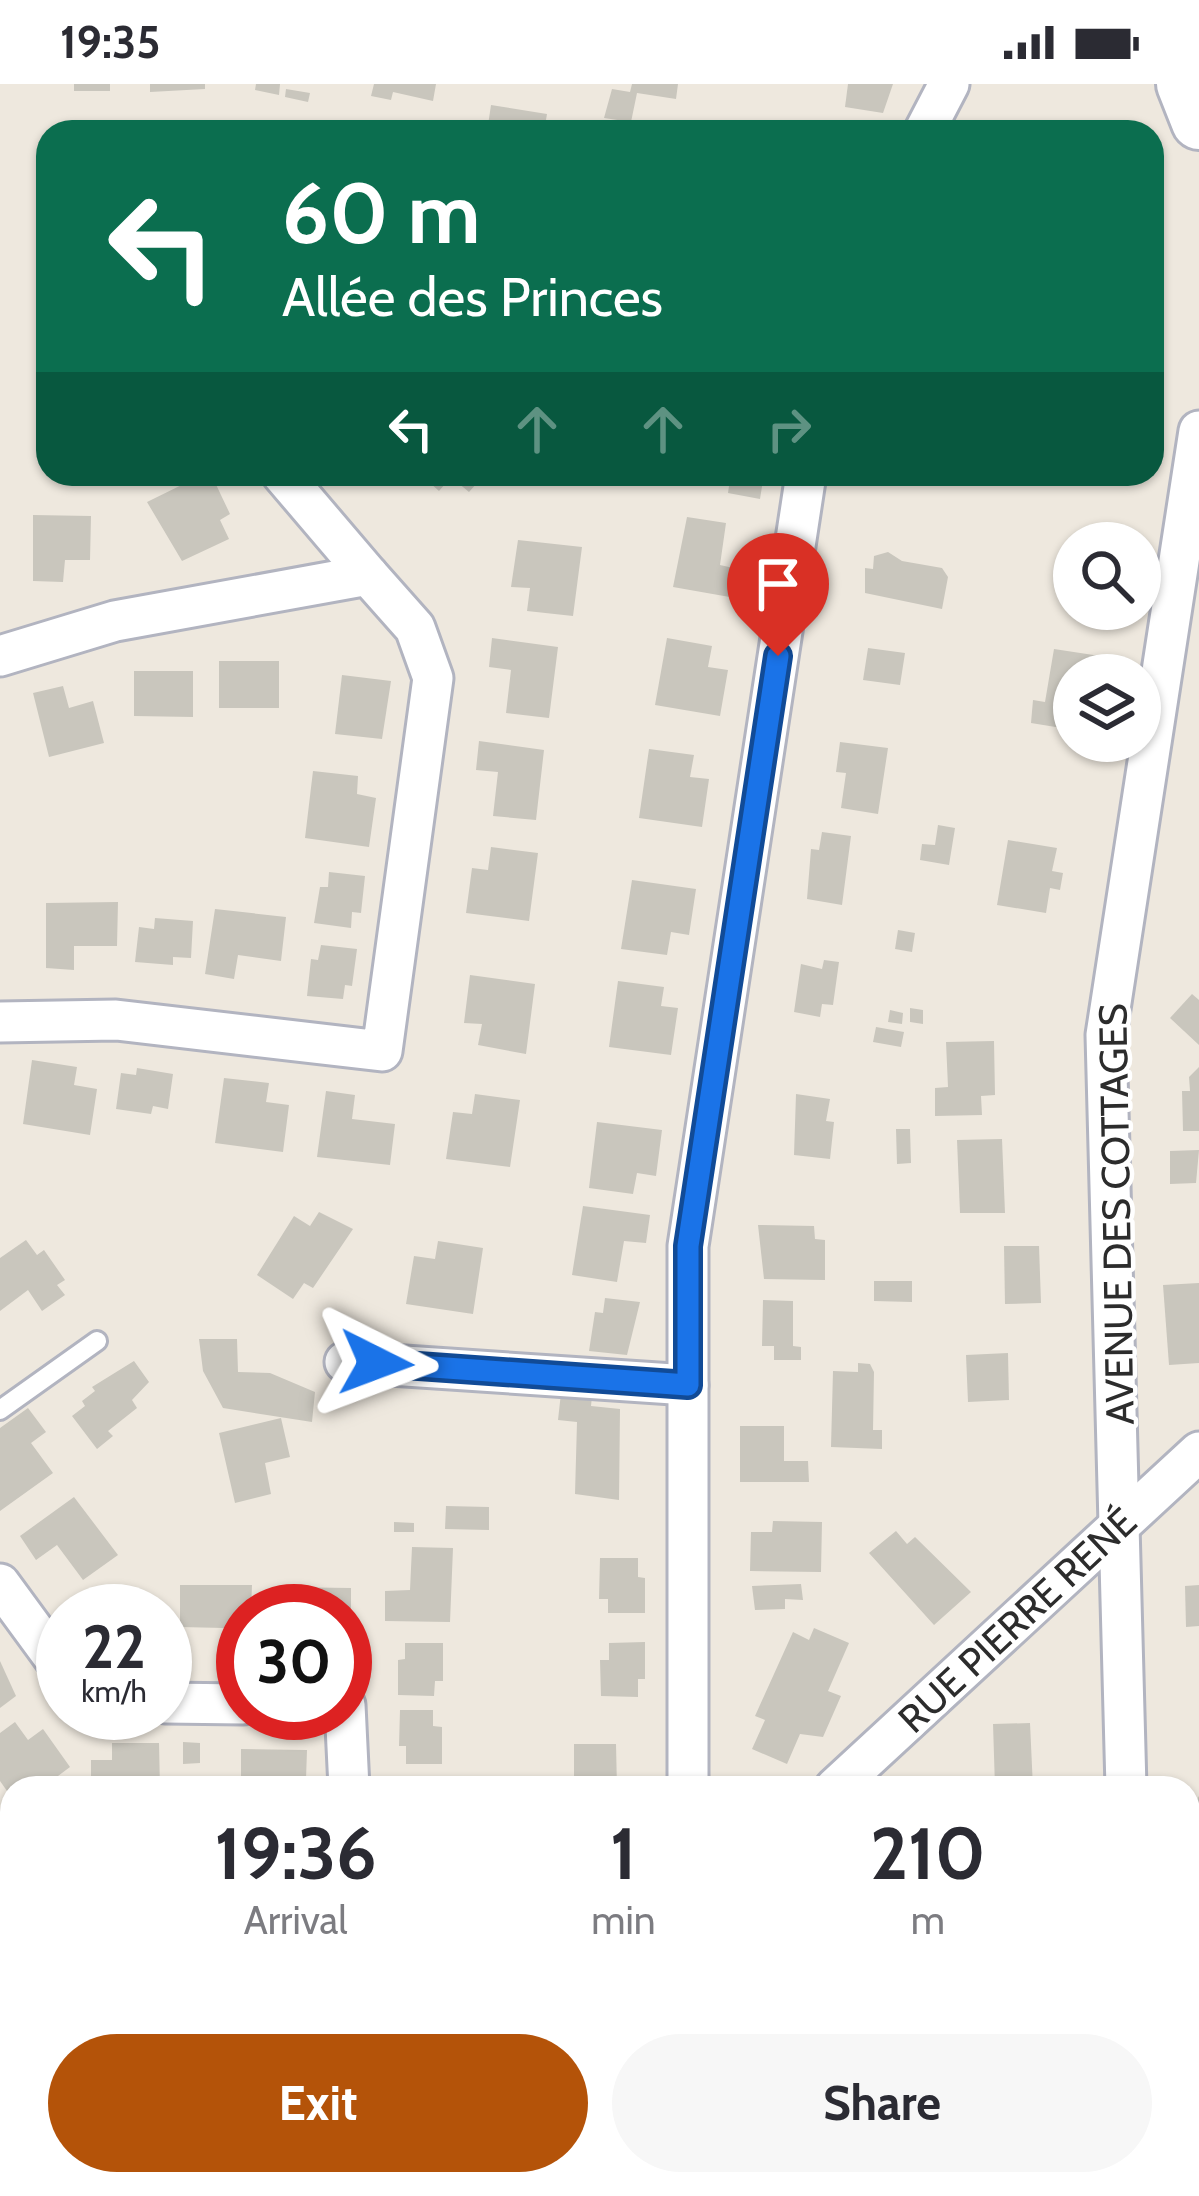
<!DOCTYPE html>
<html lang="en">
<head>
<meta charset="utf-8">
<style>
	body { margin:0; font-family:Cabin,sans-serif; background:#f7f7f7; color:#2b2b33; height:100vh; display:flex; flex-direction:column; font-size:45px; white-space:nowrap }
	* { box-sizing:border-box; margin:0 }
	p { font-size:39px; color:#7c7c81 }
	.icon { flex:none; width:66px; height:66px; fill:none; stroke:currentColor; stroke-width:2; stroke-linecap:round; stroke-linejoin:round }
	.map { position:relative; flex:1; overflow:hidden }
	.details { position:absolute; left:0px; top:1692px; width:1200px; height:420px; display:flex; flex-direction:column; background:#fff; border-radius:36px 36px 0 0; box-shadow:0 3px 9px #0004 }
	.details>* { flex:none }
	.guide { position:absolute; left:36px; top:36px; width:1128px; height:366px; border-radius:36px; box-shadow:0 3px 9px #0004; background:#0b6e4f; color:#fff; overflow:hidden }
	.tools { position:absolute; left:1053px; top:438px; display:grid; gap:24px }
	.tools a { display:grid; place-items:center; width:108px; height:108px; border-radius:50%; background:#fff; box-shadow:0 3px 9px #0004; font-size:60px }
	.speed { position:absolute; left:36px; top:1500px; display:flex; gap:24px; font-size:60px; font-weight:700; text-align:center }
	.speed>* { display:grid; place-content:center; width:156px; height:156px; border-radius:50%; background:#fff; box-shadow:0 3px 9px #0004; line-height:1 }
	.speed small { font-size:30px; font-weight:400 }
	.speed .limit { border:18px solid #d22; background:#fff; color:#111 }
	.pin { position:absolute; display:grid; place-items:center; width:102px; height:102px; color:#fff; margin:-123px -51px; border-radius:50% 50% 50% 0; rotate:-45deg; box-shadow:0 0 12px #0007 }
	.pin .icon { rotate:45deg }
	.me { position:absolute; width:132px; margin:-66px; rotate:93deg; stroke-linejoin:round; filter:drop-shadow(0 0 9px #0008) }
	.turn { display:flex; align-items:center; gap:42px; height:252px; padding:0 48px; font-size:54px }
	.turn .icon { width:156px; height:156px; stroke-width:2.5 }
	.turn b { display:block; font-size:84px; line-height:102px }
	.lanes { display:flex; align-items:center; height:114px; padding:0 48px; background:#0003; justify-content:center; gap:60px; direction:ltr }
	.lanes .off { opacity:.35 }
	.eta { display:flex; justify-content:space-evenly; align-items:center; height:204px; text-align:center }
	.eta b { font-size:72px; font-weight:700; line-height:84px }
	.action { display:flex; gap:24px; margin-top:auto; padding:24px 48px }
	.action a { flex:1; height:138px; border-radius:72px; background:#b45309; color:#fff; font-size:48px; font-weight:700; line-height:138px; text-align:center }
	.action a+a { background:#f7f7f7; color:#2b2b33 }
	.status { display:flex; justify-content:space-between; align-items:center; height:84px; padding:0 60px; background:#fff; direction:ltr }
	.status svg { height:33px; fill:currentColor }
	.map>svg:first-child { display:block }
</style>
</head>
<body>
<div class="status"><b>19:35</b><svg viewBox="0 0 49 12"><path d="M0 12V9h3v3zM5 12V6h3v6zM10 12V3h3v9zM15 12V0h3v12zM26 1h20v11H26zM47 4h2v5h-2z"/></svg></div>
<div class="map">
<svg width="1199" height="2112" viewBox="0 0 1199 2112">
	<rect width="100%" height="100%" fill="#eee8de"/>
	<!-- building -->
	<g fill="#c9c6bd">
		<rect x="74" y="0" width="36" height="7"/>
		<polygon points="150,0 205,0 205,5 150,8"/>
		<polygon points="256,0 280,0 279,11 255,6"/>
		<polygon points="374,0 436,0 433,17 393,8 391,16 371,12"/>
		<polygon points="632,0 678,0 676,15 637,9 631,38 604,34 612,5 630,8"/>
		<polygon points="848,0 893,0 883,29 845,23"/>
		<polygon points="286,5 310,9 308,18 285,13"/>
		<polygon points="491,21 547,30 544,48 487,48"/>
		<polygon points="204,390 211,390 230,430 220,436 229,455 182,477 147,418"/>
		<polygon points="420,390 485,390 469,408 451,393 439,407"/>
		<polygon points="526,390 564,390 564,397"/>
		<polygon points="716,390 764,390 760,415 728,409 730,395"/>
		<polygon points="33,431 91,432 90,476 65,476 63,498 33,497"/>
		<polygon points="687,433 726,439 720,481 747,487 741,515 673,503"/>
		<polygon points="518,456 582,463 573,532 527,527 530,504 511,503"/>
		<polygon points="888,468 902,477 942,484 948,493 942,525 865,509 865,484 873,485 874,472"/>
		<polygon points="492,554 558,563 549,634 506,629 511,586 489,583"/>
		<polygon points="667,554 712,562 708,583 728,586 720,632 655,621"/>
		<polygon points="868,564 905,569 900,601 863,596"/>
		<polygon points="1054,565 1100,572 1097,591 1074,591 1074,646 1031,639 1033,616 1045,618"/>
		<rect x="219" y="577" width="60" height="47"/>
		<polygon points="134,587 193,587 193,633 134,632"/>
		<polygon points="342,591 391,597 382,655 335,650"/>
		<polygon points="63,602 69,624 93,617 104,659 49,673 33,609"/>
		<polygon points="479,657 544,666 536,736 493,732 498,688 476,686"/>
		<polygon points="840,658 888,664 878,730 841,724 846,689 836,688"/>
		<polygon points="649,665 694,671 690,693 709,695 702,743 639,734"/>
		<polygon points="313,687 358,692 357,710 376,714 369,763 305,754"/>
		<polygon points="938,741 955,744 949,781 920,776 922,760 935,761"/>
		<polygon points="822,748 851,752 842,821 807,815 811,765 819,766"/>
		<polygon points="1008,756 1057,764 1052,787 1063,789 1060,806 1050,804 1046,829 997,821"/>
		<polygon points="491,763 538,769 529,837 466,829 472,784 488,786"/>
		<polygon points="329,788 365,792 361,829 352,828 351,844 314,839 320,803 328,803"/>
		<polygon points="632,796 696,805 689,851 671,848 667,871 621,865"/>
		<polygon points="118,818 117,862 74,862 74,886 46,884 46,819"/>
		<polygon points="215,825 286,833 281,877 238,871 234,895 205,890"/>
		<polygon points="155,834 193,837 191,874 173,873 173,881 135,878 139,843 154,845"/>
		<polygon points="898,846 915,849 912,868 895,865"/>
		<polygon points="321,861 357,865 352,902 345,901 343,915 307,912 311,875 318,876"/>
		<polygon points="824,876 839,878 833,921 822,920 820,933 794,928 801,880 822,885"/>
		<polygon points="470,891 535,900 526,970 478,961 482,940 464,939"/>
		<polygon points="618,897 664,903 661,922 678,924 671,971 609,963"/>
		<polygon points="1192,910 1199,916 1199,961 1170,934"/>
		<polygon points="910,924 923,926 923,940 910,938"/>
		<polygon points="890,926 903,929 902,940 888,938"/>
		<polygon points="876,943 904,948 901,963 873,958"/>
		<polygon points="994,957 995,1011 981,1012 982,1031 935,1032 935,1004 948,1003 946,958"/>
		<polygon points="32,976 77,983 74,1001 97,1005 90,1051 23,1040"/>
		<polygon points="1199,983 1199,1047 1183,1047 1182,1007 1190,1007 1189,993"/>
		<polygon points="137,984 173,990 168,1025 153,1022 151,1030 116,1025 121,989 136,991"/>
		<polygon points="224,994 269,999 266,1018 289,1021 283,1068 215,1059"/>
		<polygon points="326,1007 355,1011 352,1035 395,1040 390,1081 317,1073"/>
		<polygon points="475,1010 520,1016 510,1083 446,1075 453,1028 472,1030"/>
		<polygon points="796,1010 830,1015 826,1037 834,1038 830,1075 794,1071"/>
		<polygon points="597,1038 662,1046 656,1092 637,1089 633,1110 589,1104"/>
		<polygon points="896,1045 910,1045 911,1079 897,1080"/>
		<polygon points="1002,1055 1005,1129 960,1129 957,1056"/>
		<polygon points="1199,1066 1196,1099 1170,1100 1170,1067"/>
		<polygon points="583,1122 650,1131 646,1159 624,1157 617,1198 572,1191"/>
		<polygon points="319,1128 353,1145 313,1204 304,1199 293,1215 257,1191 294,1132 310,1142"/>
		<polygon points="758,1141 814,1142 815,1155 825,1156 825,1196 764,1195"/>
		<polygon points="26,1156 37,1171 44,1166 65,1196 57,1201 65,1211 42,1227 28,1206 0,1227 0,1174"/>
		<polygon points="438,1157 483,1164 473,1230 406,1220 414,1172 435,1175"/>
		<polygon points="1004,1162 1039,1162 1041,1219 1005,1220"/>
		<polygon points="874,1197 912,1197 912,1218 874,1217"/>
		<polygon points="1199,1199 1199,1279 1169,1281 1163,1201"/>
		<polygon points="605,1214 640,1218 627,1271 589,1267 595,1228 603,1229"/>
		<polygon points="763,1216 793,1217 793,1262 801,1263 801,1276 774,1276 774,1262 762,1262"/>
		<polygon points="199,1255 237,1255 238,1288 270,1289 315,1308 312,1338 223,1324 203,1287"/>
		<polygon points="1008,1269 1009,1316 968,1318 966,1271"/>
		<polygon points="134,1277 149,1298 132,1316 137,1324 108,1347 113,1352 97,1365 72,1332 85,1322 82,1317 95,1307 92,1303"/>
		<polygon points="858,1279 870,1280 874,1288 873,1346 882,1346 882,1365 831,1363 833,1287 858,1288"/>
		<polygon points="561,1309 592,1312 591,1322 620,1325 619,1416 575,1410 577,1338 558,1336"/>
		<polygon points="28,1324 46,1348 31,1359 53,1389 0,1427 0,1344"/>
		<polygon points="281,1334 290,1373 265,1379 271,1410 235,1419 219,1349"/>
		<polygon points="740,1342 784,1342 784,1377 808,1377 809,1398 740,1398"/>
		<polygon points="74,1413 118,1471 83,1496 57,1461 36,1476 20,1452"/>
		<polygon points="446,1422 489,1423 489,1446 445,1445"/>
		<polygon points="773,1437 822,1438 821,1488 750,1487 751,1448 772,1448"/>
		<polygon points="394,1438 414,1439 414,1448 394,1448"/>
		<polygon points="896,1447 907,1460 915,1453 971,1508 934,1541 869,1469"/>
		<polygon points="412,1463 453,1464 450,1538 385,1537 385,1507 410,1506"/>
		<polygon points="600,1474 638,1474 638,1493 645,1494 645,1529 608,1529 608,1515 599,1515"/>
		<polygon points="801,1500 803,1516 785,1515 785,1525 755,1526 752,1502"/>
		<polygon points="180,1501 252,1501 251,1527 243,1527 243,1570 223,1569 224,1544 180,1543"/>
		<polygon points="1199,1501 1199,1542 1186,1543 1185,1502"/>
		<polygon points="99,1503 108,1515 117,1510 129,1527 72,1527"/>
		<polygon points="280,1503 351,1504 351,1551 345,1551 345,1527 280,1527"/>
		<polygon points="814,1544 849,1559 828,1607 841,1612 823,1653 800,1650 787,1680 752,1665 765,1636 755,1632 793,1548 809,1556"/>
		<polygon points="645,1558 645,1595 638,1595 638,1613 601,1612 600,1576 609,1576 609,1559"/>
		<polygon points="405,1559 443,1559 443,1597 435,1597 434,1612 398,1611 398,1576 405,1575"/>
		<polygon points="0,1577 16,1612 0,1624"/>
		<polygon points="400,1626 433,1626 433,1642 442,1643 442,1680 406,1680 406,1662 399,1662"/>
		<polygon points="15,1638 28,1656 43,1645 70,1683 42,1704 12,1704 12,1714 0,1697 0,1649"/>
		<polygon points="1030,1639 1033,1704 995,1704 993,1640"/>
		<polygon points="183,1658 200,1659 200,1679 183,1680"/>
		<polygon points="112,1659 159,1659 160,1704 91,1704 91,1676 112,1676"/>
		<polygon points="574,1660 616,1660 617,1704 574,1704"/>
		<polygon points="241,1665 307,1666 306,1695 284,1695 284,1704 241,1704"/>
		<polygon points="465,1699 465,1704 397,1704 397,1700"/>
		<polygon points="1199,1712 1199,1841 1189,1841 1190,1728"/>
		<polygon points="230,2100 285,2100 284,2106 273,2105 273,2112 229,2112"/>
		<polygon points="466,2100 513,2101 512,2112 464,2112"/>
		<polygon points="1010,2100 1070,2100 1071,2112 1010,2112"/>
		<polygon points="805,2104 805,2112 768,2112 767,2105"/>
	</g>
	<g fill="none" stroke-linecap="round" stroke-linejoin="round">
		<defs>
			<polyline id="service" points="0,1326 97,1257"/>
			<g id="minor">
				<polyline points="924,48 949,0"/>
				<polyline points="282,390 368,491"/>
				<polyline points="0,572 115,537 368,491 415,544 433,594 382,967 116,936 0,938"/>
				<polyline points="345,1278 688,1301"/>
				<polyline points="0,1500 63,1586"/>
				<polyline points="165,1619 243,1620"/>
				<polyline points="345,1621 349,1704"/>
				<polyline points="688,1704 688,1162 806,390"/>
				<polyline points="835,1704 1199,1368"/>
				<polyline points="1126,1704 1106,951 1199,347"/>
				<polyline points="0,1944 12,1935"/>
				<polyline points="0,2098 9,2112"/>
				<polyline points="1136,2100 1136,2112"/>
				<polyline points="687,2112 687,2100"/>
			</g>
			<polyline id="secondary" points="1184,0 1199,38"/>
		</defs>
		<!-- service casing -->
		<use href="#service" stroke="#b2b4c0" stroke-width="24"/>
		<!-- minor casing -->
		<use href="#minor" stroke="#b2b4c0" stroke-width="45"/>
		<!-- secondary casing -->
		<use href="#secondary" stroke="#b2b4c0" stroke-width="60"/>
		<!-- service -->
		<use href="#service" stroke="#fff" stroke-width="18"/>
		<!-- minor -->
		<use href="#minor" stroke="#fff" stroke-width="39"/>
		<!-- secondary -->
		<use href="#secondary" stroke="#fff" stroke-width="54"/>
	</g>
	<g fill="none" stroke-linecap="round" stroke-linejoin="round">
		<defs>
			<polyline id="route" points="376,1279 688,1301 688,1162 778,572"/>
		</defs>
		<!-- route casing -->
		<use href="#route" stroke="#114b97" stroke-width="30"/>
		<!-- route -->
		<use href="#route" stroke="#1a73e8" stroke-width="21"/>
	</g>
	<g text-anchor="middle" dominant-baseline="central" stroke-width="9" stroke-linejoin="round" paint-order="stroke">
		<!-- street labels -->
		<g font-size="39" fill="#2c2c2c" stroke="#fff">
			<text transform="translate(1116 1130) rotate(-91)">AVENUE DES COTTAGES</text>
			<text transform="translate(1017 1536) rotate(-43)">RUE PIERRE RENÉ</text>
		</g>
	</g>
</svg>
<div class="tools">
<a><svg class="icon" aria-label="search" viewBox="0 0 24 24"><circle cx="10" cy="10" r="6"/><path d="M15 15l6 6"/></svg></a>
<a><svg class="icon" aria-label="layers" viewBox="0 0 24 24"><path d="M12 4l9 5-9 5-9-5zM3 14l9 5 9-5"/></svg></a>
</div>
<div class="speed"><div>22<small>km/h</small></div><div class="limit">30</div></div>
<div class="pin" style="left:778px;top:572px;background:#d93025"><svg class="icon" aria-label="arrive" viewBox="0 0 24 24"><path d="M6 21V4h12l-3 4 3 4H6"/></svg></div>
<svg class="me" style="left:376px;top:1279px" viewBox="-20 -20 40 40"><path d="M0-17L14 15 0 8-14 15z" fill="#1a73e8" stroke="#fff" stroke-width="4"/></svg>
<div class="guide">
<div class="turn"><svg class="icon" aria-label="left" viewBox="0 0 24 24"><path d="M17 20v-9H6M10 6l-5 5 5 5"/></svg><div><b>60 m</b>Allée des Princes</div></div>
<div class="lanes"><svg class="icon" aria-label="left" viewBox="0 0 24 24"><path d="M17 20v-9H6M10 6l-5 5 5 5"/></svg><svg class="icon off" aria-label="ahead" viewBox="0 0 24 24"><path d="M12 20V5M6 11l6-6 6 6"/></svg><svg class="icon off" aria-label="ahead" viewBox="0 0 24 24"><path d="M12 20V5M6 11l6-6 6 6"/></svg><svg class="icon off" aria-label="right" viewBox="0 0 24 24"><path d="M7 20v-9h11M14 6l5 5-5 5"/></svg></div>
</div>
<section class="details">
<div class="eta">
<div><b>19:36</b><p>Arrival</p></div>
<div><b>1</b><p>min</p></div>
<div><b>210</b><p>m</p></div>
</div>
<div class="action"><a>Exit</a><a>Share</a></div>
</section>
</div>
</body>
</html>
